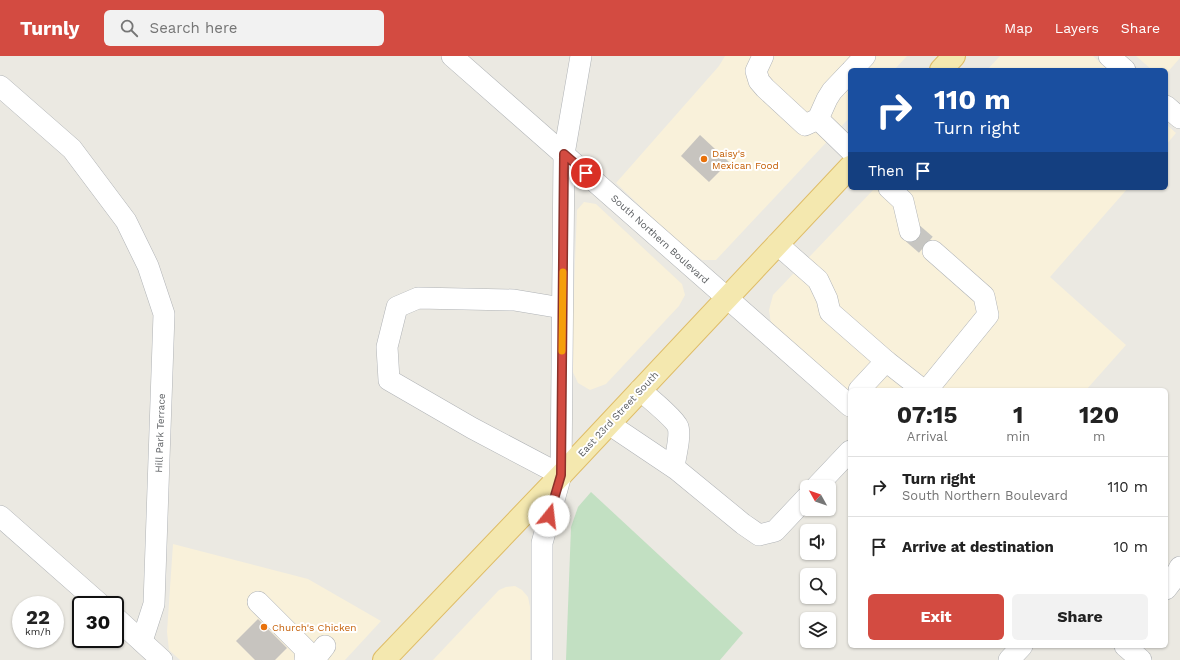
<!DOCTYPE html>
<html lang="en">
<head>
<meta charset="utf-8">
<style>
	body { margin:0; font-family:"Work Sans",sans-serif; background:#f2f2f2; color:#222; height:100vh; display:flex; flex-direction:column; font-size:15px; white-space:nowrap }
	* { box-sizing:border-box; margin:0 }
	p { font-size:13px; color:#767676 }
	.icon { flex:none; width:22px; height:22px; fill:none; stroke:currentColor; stroke-width:2; stroke-linecap:round; stroke-linejoin:round }
	.map { position:relative; flex:1; overflow:hidden }
	.side { position:absolute; left:848px; top:332px; width:320px; height:260px; display:flex; flex-direction:column; background:#fff; border-radius:6px; box-shadow:0 1px 3px #0004 }
	.side>* { flex:none }
	.hud { position:absolute; left:848px; top:12px; width:320px; height:122px; border-radius:6px; box-shadow:0 1px 3px #0004; background:#1a4fa0; color:#fff; overflow:hidden }
	.needle { width:26px; rotate:310deg }
	.controls { position:absolute; left:800px; top:424px; display:grid; gap:8px }
	.controls a { display:grid; place-items:center; width:36px; height:36px; border-radius:6px; background:#fff; box-shadow:0 1px 3px #0004; font-size:20px }
	.speed { position:absolute; left:12px; top:540px; display:flex; gap:8px; font-size:20px; font-weight:700; text-align:center }
	.speed>* { display:grid; place-content:center; width:52px; height:52px; border-radius:50%; background:#fff; box-shadow:0 1px 3px #0004; line-height:1 }
	.speed small { font-size:10px; font-weight:400 }
	.speed .limit { border:2px solid #111; border-radius:6px; background:#fff; color:#111 }
	.pin { position:absolute; display:grid; place-items:center; width:34px; height:34px; color:#fff; margin:-17px; border:2px solid #fff; border-radius:50%; box-shadow:0 1px 4px #0007 }
	.me { position:absolute; width:44px; margin:-22px; rotate:16deg; stroke-linejoin:round; filter:drop-shadow(0 0 3px #0008) }
	.turn { display:flex; align-items:center; gap:14px; height:84px; padding:0 20px; font-size:18px }
	.turn .icon { width:52px; height:52px; stroke-width:2.5 }
	.turn b { display:block; font-size:28px; line-height:34px }
	.then { display:flex; align-items:center; height:38px; padding:0 20px; background:#0003; gap:8px; font-size:15px }
	.eta { display:flex; justify-content:space-evenly; align-items:center; height:68px; text-align:center }
	.eta b { font-size:24px; font-weight:700; line-height:28px }
	.button { display:flex; gap:8px; margin-top:auto; padding:8px 20px }
	.button a { flex:1; height:46px; border-radius:6px; background:#d34b41; color:#fff; font-size:16px; font-weight:700; line-height:46px; text-align:center }
	.button a+a { background:#f2f2f2; color:#222 }
	ul { padding:0; list-style:none }
	li { display:flex; align-items:center; gap:12px; height:60px; padding:0 20px; border-top:1px solid #e0e0e0 }
	li div { flex:1 }
	li b { display:block; font-size:15px }
	li em { font-style:normal }
	header { display:flex; align-items:center; gap:24px; box-sizing:border-box; height:56px; padding:0 20px; background:#d34b41; color:#fff }
	header strong { font-size:19px }
	nav { display:flex; gap:22px; margin-inline-start:auto; font-size:14px }
	.search { width:280px; height:36px; background:#f2f2f2; display:flex; align-items:center; gap:10px; box-sizing:border-box; padding:0 14px; border-radius:6px; color:#767676; font-size:15px }
	.map>svg:first-child { display:block }
</style>
</head>
<body>
<header>
<strong>Turnly</strong>
<div class="search"><svg class="icon" aria-label="search" viewBox="0 0 24 24"><circle cx="10" cy="10" r="6"/><path d="M15 15l6 6"/></svg>Search here</div>
<nav><a>Map</a><a>Layers</a><a>Share</a></nav>
</header>
<div class="map">
<svg width="1180" height="604" viewBox="0 0 1180 604">
	<rect width="100%" height="100%" fill="#ebe9e2"/>
	<!-- commercial -->
	<g fill="#f9f1da">
		<polygon points="725,0 907,0 894,14 850,14 850,61 716,204 702,204 683,191 616,127 719,10"/>
		<polygon points="1000,0 1093,0 1108,14 987,14"/>
		<polygon points="1136,0 1180,0 1180,2 1166,18 1166,14 1152,14"/>
		<polygon points="1166,68 1176,77 1166,89"/>
		<polygon points="875,132 1128,132 1050,221 1126,289 1086,334 850,334 850,336 771,268 769,254 773,239"/>
		<polygon points="584,146 596,148 682,228 685,239 679,250 606,328 590,334 578,327 571,312 577,154"/>
		<polygon points="173,488 308,523 381,565 345,604 180,604 169,594 167,576"/>
		<polygon points="515,530 522,534 528,541 530,551 530,604 433,604 499,534 506,531"/>
	</g>
	<!-- green -->
	<polygon fill="#c2e0c2" points="591,436 743,577 720,604 566,604 571,471 578,451"/>
	<!-- building -->
	<g fill="#c7c4bf">
		<polygon points="700,79 729,106 709,126 681,100"/>
		<polygon points="258,563 287,592 275,604 255,604 236,585"/>
	</g>
	<g fill="none" stroke-linecap="round" stroke-linejoin="round">
		<!-- minor-tunnel -->
		<polyline stroke="#c7c6c2" stroke-width="21" stroke-dasharray="21 10" stroke-linecap="butt" points="910,175 933,195"/>
		<defs>
			<g id="minor">
				<polyline points="452,0 850,350"/>
				<polyline points="763,0 756,15 759,25 765,32 805,69 818,63 850,94"/>
				<polyline points="1109,0 1125,14"/>
				<polyline points="852,14 865,0"/>
				<polyline points="0,30 72,93 126,165 148,210 164,258 154,548 142,585"/>
				<polyline points="1166,50 1180,62"/>
				<polyline points="818,63 827,43 832,35 850,16"/>
				<polyline points="889,132 903,145 910,175"/>
				<polyline points="777,188 818,224 827,243 830,256 886,305 923,334"/>
				<path d="M640,334C648,341 675,363 678,371C681,380 675,402 674,411"/>
				<polyline points="859,334 886,305"/>
				<polyline points="927,334 988,259 984,240 933,195"/>
				<polyline points="609,368 676,413 743,468 759,479 775,475 807,441"/>
				<polyline points="561,419 472,372 389,324 387,291 397,251 418,242 514,244 562,252"/>
				<polyline points="816,431 850,395"/>
				<polyline points="0,460 101,549"/>
				<polyline points="1166,533 1173,524 1180,511"/>
				<polyline points="258,546 306,594 305,604"/>
				<polyline points="115,561 162,604"/>
				<polyline points="1125,590 1141,604"/>
				<polyline points="314,604 325,590"/>
				<polyline points="542,604 542,487 561,419 564,98 581,0"/>
				<polyline points="1009,604 1022,590"/>
			</g>
			<g id="major">
				<polyline points="941,14 954,0"/>
				<polyline points="384,604 561,419 850,111"/>
			</g>
		</defs>
		<!-- minor casing -->
		<use href="#minor" stroke="#b0b3b6" stroke-width="22"/>
		<!-- major casing -->
		<use href="#major" stroke="#dfbd68" stroke-width="24"/>
		<!-- minor -->
		<use href="#minor" stroke="#fff" stroke-width="21"/>
		<!-- major -->
		<use href="#major" stroke="#f4e8af" stroke-width="22"/>
	</g>
	<g fill="none" stroke-linecap="round" stroke-linejoin="round">
		<defs>
			<polyline id="route" points="549,460 561,419 564,98 586,117"/>
		</defs>
		<!-- route casing -->
		<use href="#route" stroke="#89312a" stroke-width="10"/>
		<!-- route -->
		<use href="#route" stroke="#d34b41" stroke-width="7"/>
		<!-- slow -->
		<polyline stroke="#f59e0b" stroke-width="7" points="562,295 563,216"/>
	</g>
	<!-- markers -->
	<g fill="#e8710a" stroke="#fff" stroke-width="1.5">
		<circle cx="704" cy="103" r="4"/>
		<circle cx="264" cy="571" r="4"/>
	</g>
	<g text-anchor="middle" dominant-baseline="central" stroke-width="4" stroke-linejoin="round" paint-order="stroke">
		<!-- food labels -->
		<g font-size="10" fill="#c56008" stroke="#fff" text-anchor="start">
			<text x="712" y="97">Daisy's<tspan x="712" dy="12">Mexican Food</tspan></text>
			<text x="272" y="571">Church's Chicken</text>
		</g>
		<!-- street labels -->
		<g font-size="10" fill="#5b5e61" stroke="#fff">
			<text transform="translate(660 183) rotate(42)">South Northern Boulevard</text>
			<text transform="translate(618 358) rotate(-47)">East 23rd Street South</text>
			<text transform="translate(160 377) rotate(-88)">Hill Park Terrace</text>
		</g>
	</g>
</svg>
<div class="controls">
<a><svg class="needle" viewBox="-14 -14 28 28"><path d="M0-13l5 13h-10z" fill="#e53935"/><path d="M0 13l5-13h-10z" fill="#767676"/></svg></a>
<a><svg class="icon" aria-label="sound" viewBox="0 0 24 24"><path d="M4 9h4l5-4v14l-5-4H4zM17 9q2 3 0 6"/></svg></a>
<a><svg class="icon" aria-label="search" viewBox="0 0 24 24"><circle cx="10" cy="10" r="6"/><path d="M15 15l6 6"/></svg></a>
<a><svg class="icon" aria-label="layers" viewBox="0 0 24 24"><path d="M12 4l9 5-9 5-9-5zM3 14l9 5 9-5"/></svg></a>
</div>
<div class="speed"><div>22<small>km/h</small></div><div class="limit">30</div></div>
<div class="pin" style="left:586px;top:117px;background:#d93025"><svg class="icon" aria-label="arrive" viewBox="0 0 24 24"><path d="M6 21V4h12l-3 4 3 4H6"/></svg></div>
<svg class="me" style="left:549px;top:460px" viewBox="-20 -20 40 40"><circle r="19" fill="#fff"/><path d="M0-13L10 11 0 6-10 11z" fill="#d34b41"/></svg>
<div class="hud">
<div class="turn"><svg class="icon" aria-label="right" viewBox="0 0 24 24"><path d="M7 20v-9h11M14 6l5 5-5 5"/></svg><div><b>110 m</b>Turn right</div></div>
<div class="then">Then<svg class="icon" aria-label="arrive" viewBox="0 0 24 24"><path d="M6 21V4h12l-3 4 3 4H6"/></svg></div>
</div>
<section class="side">
<div class="eta">
<div><b>07:15</b><p>Arrival</p></div>
<div><b>1</b><p>min</p></div>
<div><b>120</b><p>m</p></div>
</div>
<ul>
<li><svg class="icon" aria-label="right" viewBox="0 0 24 24"><path d="M7 20v-9h11M14 6l5 5-5 5"/></svg><div><b>Turn right</b><p>South Northern Boulevard</p></div><em>110 m</em></li>
<li><svg class="icon" aria-label="arrive" viewBox="0 0 24 24"><path d="M6 21V4h12l-3 4 3 4H6"/></svg><div><b>Arrive at destination</b></div><em>10 m</em></li>
</ul>
<div class="button"><a>Exit</a><a>Share</a></div>
</section>
</div>
</body>
</html>
